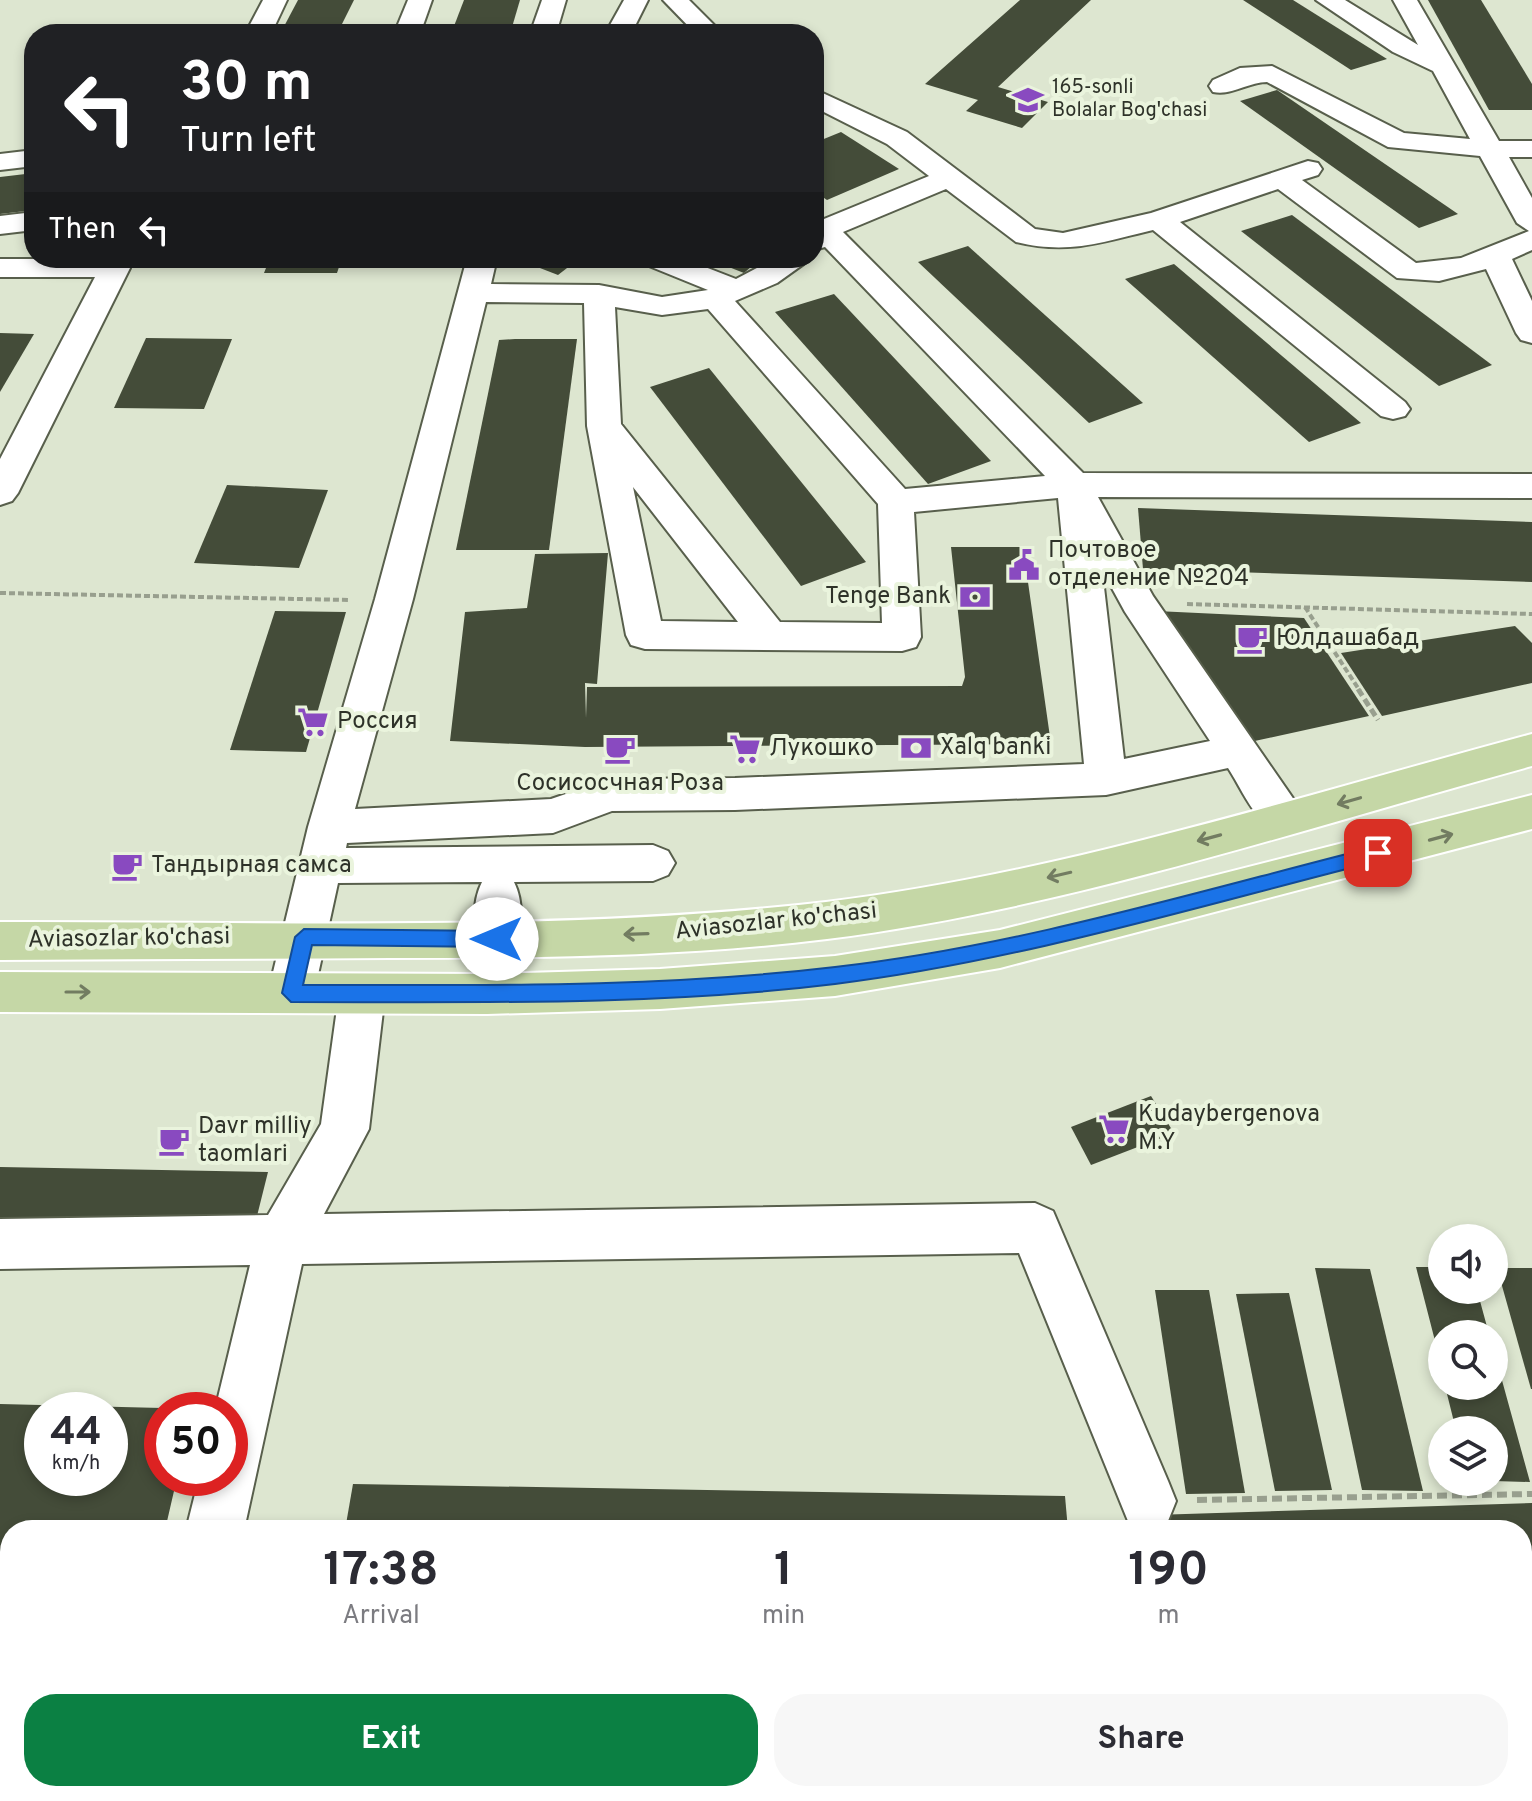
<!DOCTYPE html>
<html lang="en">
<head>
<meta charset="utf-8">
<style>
	body { margin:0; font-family:Overpass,sans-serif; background:#f7f7f7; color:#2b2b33; height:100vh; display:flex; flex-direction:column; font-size:30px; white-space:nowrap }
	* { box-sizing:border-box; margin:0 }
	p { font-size:26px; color:#7c7c81 }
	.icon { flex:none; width:44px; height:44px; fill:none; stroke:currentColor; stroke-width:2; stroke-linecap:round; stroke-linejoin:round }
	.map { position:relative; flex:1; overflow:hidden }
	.panel { position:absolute; left:0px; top:1520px; width:1532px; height:282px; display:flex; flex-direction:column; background:#fff; border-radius:32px 32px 0 0; box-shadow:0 4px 12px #0003 }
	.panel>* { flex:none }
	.top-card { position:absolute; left:24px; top:24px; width:800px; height:244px; border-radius:32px; box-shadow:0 4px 12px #0003; background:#202124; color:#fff; overflow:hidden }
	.buttons { position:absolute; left:1428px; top:1224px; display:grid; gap:16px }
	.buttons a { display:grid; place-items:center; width:80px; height:80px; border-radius:50%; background:#fff; box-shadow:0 4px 12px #0003; font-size:40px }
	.speed { position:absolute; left:24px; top:1392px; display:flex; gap:16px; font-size:40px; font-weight:700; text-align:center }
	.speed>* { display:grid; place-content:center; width:104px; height:104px; border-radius:50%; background:#fff; box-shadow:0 4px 12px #0003; line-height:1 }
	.speed small { font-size:20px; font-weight:400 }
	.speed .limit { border:12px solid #d22; background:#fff; color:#111 }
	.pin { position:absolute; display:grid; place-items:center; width:68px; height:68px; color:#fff; margin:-34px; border-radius:16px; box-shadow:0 4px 12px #0006 }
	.me { position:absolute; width:88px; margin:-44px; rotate:270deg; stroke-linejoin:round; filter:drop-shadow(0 0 6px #0008) }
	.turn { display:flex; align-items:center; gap:28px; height:168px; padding:0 24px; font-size:36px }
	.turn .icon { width:104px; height:104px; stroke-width:2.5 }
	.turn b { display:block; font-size:56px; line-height:68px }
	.then { display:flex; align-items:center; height:76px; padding:0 24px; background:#0003; gap:16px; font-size:30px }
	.eta { display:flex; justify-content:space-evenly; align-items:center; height:136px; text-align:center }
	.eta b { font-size:48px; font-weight:700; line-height:56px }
	.action { display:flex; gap:16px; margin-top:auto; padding:16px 24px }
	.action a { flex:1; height:92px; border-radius:32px; background:#0b8043; color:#fff; font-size:32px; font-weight:700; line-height:92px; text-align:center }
	.action a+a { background:#f7f7f7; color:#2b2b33 }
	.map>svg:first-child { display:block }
</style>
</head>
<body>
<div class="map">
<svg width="1532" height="1801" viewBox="0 0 1532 1801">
	<rect width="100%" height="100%" fill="#dde6d0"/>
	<!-- building -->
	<g fill="#444c39" fill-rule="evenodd">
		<polygon points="298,0 354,0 337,34 280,34"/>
		<polygon points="464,0 520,0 510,34 451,34"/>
		<polygon points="1020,0 1091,0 998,87 1048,102 1022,128 966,111 978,100 925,84"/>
		<polygon points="1243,0 1293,0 1387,59 1351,70"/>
		<polygon points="1428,0 1481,0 1532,84 1532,110 1489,110"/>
		<polygon points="1277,90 1458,214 1419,228 1240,101"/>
		<polygon points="841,132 899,169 827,200 814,191 814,143"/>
		<polygon points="34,173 34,210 0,214 0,177"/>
		<polygon points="1292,215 1492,365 1439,386 1241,231"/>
		<polygon points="968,246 1143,403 1089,423 918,262"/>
		<polygon points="270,258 342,258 337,273 264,273"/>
		<polygon points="514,258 580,258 558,275"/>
		<polygon points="706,258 761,258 744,273"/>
		<polygon points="1174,264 1361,423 1309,442 1125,279"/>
		<polygon points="834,294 991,461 928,484 775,312"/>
		<polygon points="0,333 34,334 0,392"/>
		<polygon points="146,338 232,339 204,409 114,408"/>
		<polygon points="515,339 577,339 549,550 456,550 499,340"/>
		<polygon points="709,368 866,562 801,586 650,387"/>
		<polygon points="227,485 328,490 299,568 194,563"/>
		<polygon points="1138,508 1532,522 1532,582 1143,569"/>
		<polygon points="951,547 1023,547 1051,744 585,747 450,741 465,612 527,608 535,554 608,553 597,684 585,683 586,718 587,687 962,686 965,677"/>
		<polygon points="275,611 346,612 306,752 230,750"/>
		<polygon points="1156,611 1304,618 1369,716 1250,742"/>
		<polygon points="1515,626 1532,643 1532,683 1382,716 1341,653"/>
		<polygon points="1151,1096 1174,1133 1091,1165 1071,1127"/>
		<polygon points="0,1167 268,1172 253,1232 0,1226"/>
		<polygon points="1416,1267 1442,1267 1442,1290 1477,1290 1489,1334 1442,1334 1442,1368"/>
		<polygon points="1315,1268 1370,1269 1423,1491 1362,1490"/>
		<polygon points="1497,1268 1532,1268 1532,1389 1531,1389"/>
		<polygon points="1155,1290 1209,1290 1245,1493 1186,1494"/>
		<polygon points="1289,1293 1332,1490 1275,1491 1236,1294"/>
		<polygon points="1494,1355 1495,1355 1530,1482 1494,1481 1494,1430 1456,1430 1445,1386 1494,1386"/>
		<path d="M0,1404L162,1408V1478H177L165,1530H10V1792H106L104,1801H0ZM42,1410H110V1478H42Z"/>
		<polygon points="353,1484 1065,1496 1068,1530 345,1530"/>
		<polygon points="1532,1503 1532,1801 1202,1801 1201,1792 1522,1792 1522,1530 1157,1530 1154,1515"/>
		<polygon points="299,1792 1093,1792 1094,1801 297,1801"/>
	</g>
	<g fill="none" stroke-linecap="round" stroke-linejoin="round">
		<defs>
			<g id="minor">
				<polygon points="263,0 287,0 271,34 245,34"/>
				<polygon points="408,0 432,0 420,34 394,34"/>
				<polygon points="542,0 566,0 556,34 530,34"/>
				<polygon points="624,0 648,0 631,34 605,34"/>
				<polygon points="663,0 689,0 723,34 696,34"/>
				<path d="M1316,0H1345L1418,45L1393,0H1417L1499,141H1532V157H1509L1532,198V250L1512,259L1532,301V343L1521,340L1516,333L1486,269L1439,281L1397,278L1278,189L1180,222L1405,402L1410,409L1405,416L1393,419L1381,416L1153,230C1102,242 1069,255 1016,242L946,189L843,232L1083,473L1532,474V498L1098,497L1153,596L1299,807L1305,819L1299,831C1262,843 1246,795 1228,768L1106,795L735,810L612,811L553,833L347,843L346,848L653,845L668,851L675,863L668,875L653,881L514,882C524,902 523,933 513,952L497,958L481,952C472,933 472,902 482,882L338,883L314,993L307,1007L291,1013L275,1007L268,993L308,827L375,599L467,258H497L491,284L599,285L662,297L708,290L644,264L640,258H682L736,279L776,258H812L777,283L735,301L905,489L1045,476L825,247L814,250V216L824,219L929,176L887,144L814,107V89L907,132L1035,229L1063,233L1151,213L1308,161L1318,163L1322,169L1318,175L1302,180L1416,263L1461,258L1529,231L1517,223L1480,156L1388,147L1267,82C1248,82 1232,96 1213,92L1209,86L1213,80L1240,68L1272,66L1404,133L1470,139L1433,71L1393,52ZM486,302L584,303L587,426L626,635L631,645L645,649L902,651L916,647L921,637L914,512L1058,498L1084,764L735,778L610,779L551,799L355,809L413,599ZM615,307L662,315L708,309L878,504L882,623L780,622L621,424ZM633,487L738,622L661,621ZM1102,570L1125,612L1210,741L1124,759Z"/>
				<polygon points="34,150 34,166 0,170 0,154"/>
				<polygon points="34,212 34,230 0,234 0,216"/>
				<polygon points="0,259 115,259 126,262 130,268 18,493 12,501 0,505 0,459 95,277 0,277"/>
				<polygon points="362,974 378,980 385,994 369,1129 324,1214 1035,1203 1053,1211 1168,1481 1176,1501 1168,1521 1148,1529 1128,1521 1019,1253 302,1264 244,1530 186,1530 199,1478 230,1478 230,1410 215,1410 250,1265 0,1269 0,1219 268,1215 321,1124 339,994 346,980"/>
				<polygon points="123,1792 187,1792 184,1801 120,1801"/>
			</g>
			<g id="major">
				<path d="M1532,734V766C1302,829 1065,909 827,939C683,957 536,958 390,958C260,959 130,959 0,960V922C271,921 557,933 826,902C1060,874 1304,795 1532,734Z"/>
				<polygon points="1532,795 1532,829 1000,968 835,996 660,1009 487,1014 0,1012 0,972 487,974 660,969 835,956 1000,930"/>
			</g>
		</defs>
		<!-- minor casing -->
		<use href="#minor" stroke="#585f4c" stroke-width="4"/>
		<!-- major casing -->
		<use href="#major" stroke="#fff" stroke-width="4"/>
		<!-- path-far2 -->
		<g stroke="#989f8e" stroke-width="4" stroke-dasharray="6 3" stroke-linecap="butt">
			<polyline points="0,593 349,600"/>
			<polyline points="1187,604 1532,614"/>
			<polyline points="1305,607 1360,691"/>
		</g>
		<!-- path-far1 -->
		<polyline stroke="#989f8e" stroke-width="5" stroke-dasharray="8 4" stroke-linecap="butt" points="1358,689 1378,720"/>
		<!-- path -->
		<g stroke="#989f8e" stroke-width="6" stroke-dasharray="10 5" stroke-linecap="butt">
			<polyline points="1197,1500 1532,1494"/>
			<polyline points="1190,1792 1191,1801"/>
		</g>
		<!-- minor -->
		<use href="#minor" fill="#fff" fill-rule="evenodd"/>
		<!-- major -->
		<use href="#major" fill="#c5d7a6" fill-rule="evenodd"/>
	</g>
	<!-- one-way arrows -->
	<defs><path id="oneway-shaft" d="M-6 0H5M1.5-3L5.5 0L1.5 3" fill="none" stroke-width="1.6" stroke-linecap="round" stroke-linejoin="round" transform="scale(2)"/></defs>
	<g stroke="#727c61">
		<use href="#oneway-shaft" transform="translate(1349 801) rotate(164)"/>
		<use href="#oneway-shaft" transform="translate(1441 837) rotate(-15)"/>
		<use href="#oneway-shaft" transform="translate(1209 838) rotate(165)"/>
		<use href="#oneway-shaft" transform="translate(1059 875) rotate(167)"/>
		<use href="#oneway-shaft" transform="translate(636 934) rotate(178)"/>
		<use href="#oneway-shaft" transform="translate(78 992)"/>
	</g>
	<!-- route -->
	<path fill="#1a73e8" stroke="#114b97" stroke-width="2" d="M1378,846L1387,853L1378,861C1199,906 1019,961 835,984C656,1006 472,1002 291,1002L282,993L295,937L304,929L497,931L506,939L497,947L312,945L303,985C480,985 659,988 835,967C1019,946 1199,891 1378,846Z"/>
	<!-- icons -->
	<defs>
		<symbol id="school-bare" viewBox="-9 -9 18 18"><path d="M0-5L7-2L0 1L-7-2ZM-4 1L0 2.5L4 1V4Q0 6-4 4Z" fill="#894ac0" stroke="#eaf4dd" stroke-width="2.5" paint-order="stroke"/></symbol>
		<symbol id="civic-bare" viewBox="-9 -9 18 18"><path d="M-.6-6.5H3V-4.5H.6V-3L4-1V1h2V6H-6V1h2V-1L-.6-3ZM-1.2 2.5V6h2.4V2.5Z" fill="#894ac0" stroke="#eaf4dd" stroke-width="2.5" paint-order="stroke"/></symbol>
		<symbol id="bank-bare" viewBox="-9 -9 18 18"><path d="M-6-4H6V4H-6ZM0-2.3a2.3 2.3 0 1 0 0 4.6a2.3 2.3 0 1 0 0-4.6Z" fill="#894ac0" stroke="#eaf4dd" stroke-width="2.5" paint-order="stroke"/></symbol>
		<symbol id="cafe-bare" viewBox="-9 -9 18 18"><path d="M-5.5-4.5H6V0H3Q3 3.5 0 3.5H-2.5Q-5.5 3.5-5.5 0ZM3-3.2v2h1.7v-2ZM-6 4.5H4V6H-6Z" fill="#894ac0" stroke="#eaf4dd" stroke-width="2.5" paint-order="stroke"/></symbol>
		<symbol id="supermarket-bare" viewBox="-9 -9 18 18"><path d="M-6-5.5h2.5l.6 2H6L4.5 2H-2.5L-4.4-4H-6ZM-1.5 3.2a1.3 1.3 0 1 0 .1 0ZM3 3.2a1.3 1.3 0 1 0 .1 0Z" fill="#894ac0" stroke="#eaf4dd" stroke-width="2.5" paint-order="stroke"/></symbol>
	</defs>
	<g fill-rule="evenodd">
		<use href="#school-bare" x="1006" y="78" width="44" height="44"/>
		<use href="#civic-bare" x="1002" y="543" width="44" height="44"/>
		<use href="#bank-bare" x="953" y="575" width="44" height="44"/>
		<use href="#cafe-bare" x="1230" y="617" width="44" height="44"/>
		<use href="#supermarket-bare" x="291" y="700" width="44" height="44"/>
		<use href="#bank-bare" x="894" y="726" width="44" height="44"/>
		<use href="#cafe-bare" x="598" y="727" width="44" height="44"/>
		<use href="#supermarket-bare" x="723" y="727" width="44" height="44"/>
		<use href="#cafe-bare" x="105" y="844" width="44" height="44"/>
		<use href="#supermarket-bare" x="1092" y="1107" width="44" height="44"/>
		<use href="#cafe-bare" x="152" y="1119" width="44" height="44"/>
	</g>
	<g text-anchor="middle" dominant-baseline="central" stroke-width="8" stroke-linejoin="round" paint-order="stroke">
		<!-- far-poi labels -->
		<g font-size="20" fill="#2e3229" stroke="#eaf4dd" text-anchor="start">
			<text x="1052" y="88">165-sonli<tspan x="1052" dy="23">Bolalar Bog'chasi</tspan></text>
		</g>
		<!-- poi labels -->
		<g font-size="24" fill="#2e3229" stroke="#eaf4dd" text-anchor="start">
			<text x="1048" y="551">Почтовое<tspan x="1048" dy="28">отделение №204</tspan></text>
			<text x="951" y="597" text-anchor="end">Tenge Bank</text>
			<text x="1276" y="639">Юлдашабад</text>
			<text x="337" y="722">Россия</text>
			<text x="940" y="748">Xalq banki</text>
			<text x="769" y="749">Лукошко</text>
			<text x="620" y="784" text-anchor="middle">Сосисосчная Роза</text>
			<text x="151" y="866">Тандырная самса</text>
			<text x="1138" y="1115">Kudaybergenova<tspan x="1138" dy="28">M.Y</tspan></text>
			<text x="198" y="1127">Davr milliy<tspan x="198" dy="28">taomlari</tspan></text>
		</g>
		<!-- street labels -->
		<g font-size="24" fill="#2e3229" stroke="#eaf4dd">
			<text transform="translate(776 922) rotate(-6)">Aviasozlar ko'chasi</text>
			<text transform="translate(129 939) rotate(-1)">Aviasozlar ko'chasi</text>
		</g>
	</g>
</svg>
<div class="buttons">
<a><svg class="icon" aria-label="sound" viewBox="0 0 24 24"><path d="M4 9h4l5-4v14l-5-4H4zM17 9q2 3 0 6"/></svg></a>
<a><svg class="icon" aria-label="search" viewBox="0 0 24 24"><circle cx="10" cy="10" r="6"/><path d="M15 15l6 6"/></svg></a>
<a><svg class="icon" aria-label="layers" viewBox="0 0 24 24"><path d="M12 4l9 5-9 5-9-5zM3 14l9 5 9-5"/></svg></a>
</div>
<div class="speed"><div>44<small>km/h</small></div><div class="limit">50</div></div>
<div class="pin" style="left:1378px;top:853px;background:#d93025"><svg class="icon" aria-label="arrive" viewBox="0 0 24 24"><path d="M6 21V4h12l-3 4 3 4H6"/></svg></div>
<svg class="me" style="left:497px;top:939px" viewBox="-20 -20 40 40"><circle r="19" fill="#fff"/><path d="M0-13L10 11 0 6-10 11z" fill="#1a73e8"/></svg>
<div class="top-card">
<div class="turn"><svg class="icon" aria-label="left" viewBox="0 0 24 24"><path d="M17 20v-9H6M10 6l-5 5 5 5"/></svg><div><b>30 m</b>Turn left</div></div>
<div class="then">Then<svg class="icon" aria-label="left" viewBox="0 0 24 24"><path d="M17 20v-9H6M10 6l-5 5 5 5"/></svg></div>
</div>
<section class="panel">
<div class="eta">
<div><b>17:38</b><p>Arrival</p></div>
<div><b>1</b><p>min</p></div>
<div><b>190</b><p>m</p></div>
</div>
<div class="action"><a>Exit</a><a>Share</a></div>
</section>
</div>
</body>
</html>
